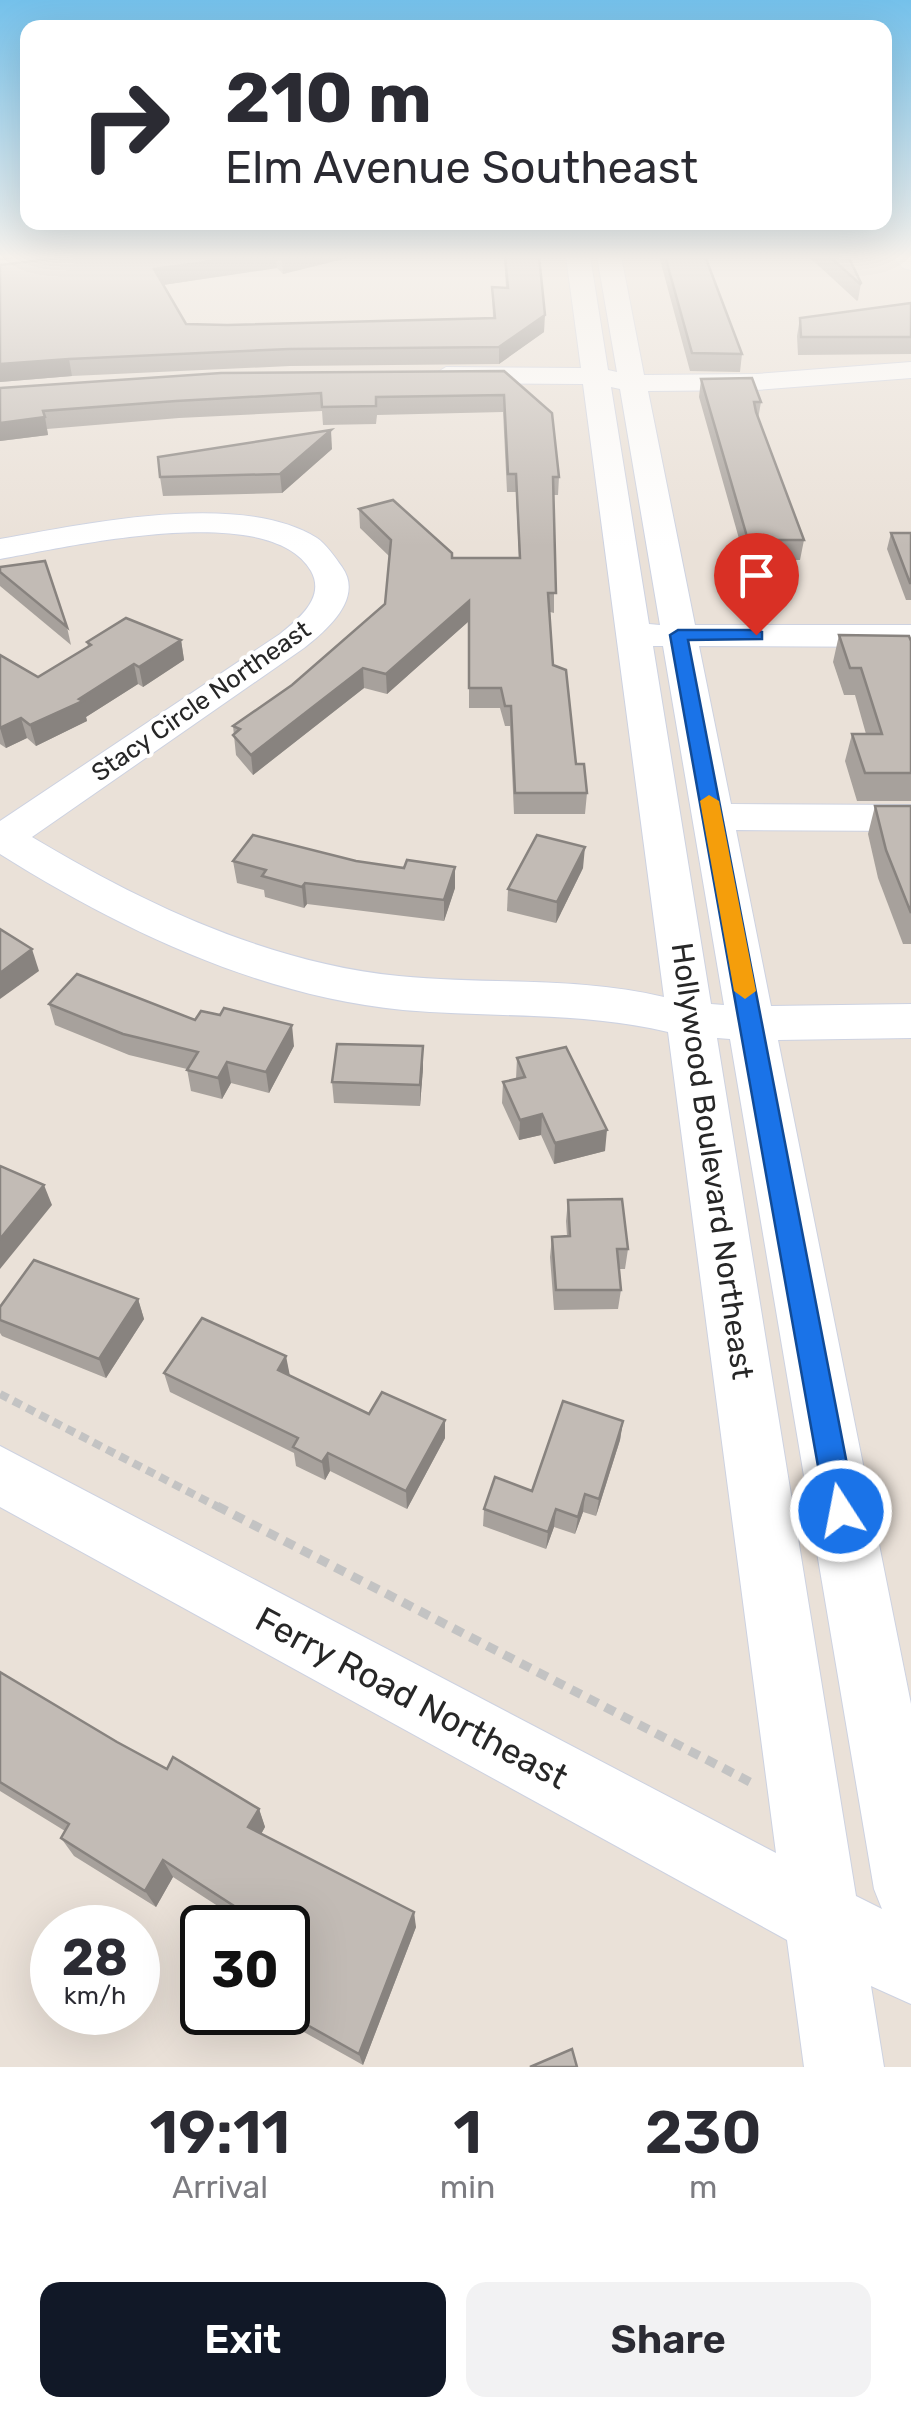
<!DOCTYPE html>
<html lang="en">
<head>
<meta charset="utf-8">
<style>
	body { margin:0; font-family:Rubik,sans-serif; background:#f2f2f3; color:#2b2b33; height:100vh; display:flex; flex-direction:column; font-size:38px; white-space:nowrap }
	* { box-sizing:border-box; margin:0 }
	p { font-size:32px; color:#7c7c81 }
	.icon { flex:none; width:55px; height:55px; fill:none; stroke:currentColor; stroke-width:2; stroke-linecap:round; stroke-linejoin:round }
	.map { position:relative; height:2067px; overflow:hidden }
	.side { display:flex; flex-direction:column; background:#fff; flex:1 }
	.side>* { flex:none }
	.banner { position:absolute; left:20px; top:20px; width:872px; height:210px; border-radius:20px; box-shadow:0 10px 40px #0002; background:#fff; color:#2b2b33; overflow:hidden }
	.speed { position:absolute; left:30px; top:1905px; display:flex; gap:20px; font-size:50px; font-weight:700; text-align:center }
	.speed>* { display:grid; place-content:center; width:130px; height:130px; border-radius:50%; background:#fff; box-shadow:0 10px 40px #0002; line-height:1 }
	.speed small { font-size:25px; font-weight:400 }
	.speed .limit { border:5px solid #111; border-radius:15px; background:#fff; color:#111 }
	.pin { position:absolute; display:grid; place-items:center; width:85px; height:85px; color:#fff; margin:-102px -42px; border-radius:50% 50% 50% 0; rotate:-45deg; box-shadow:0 0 10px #0007 }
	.pin .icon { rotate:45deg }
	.me { position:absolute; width:110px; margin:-55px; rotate:349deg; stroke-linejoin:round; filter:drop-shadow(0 0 8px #0008) }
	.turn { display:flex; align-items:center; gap:35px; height:210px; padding:0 40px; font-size:45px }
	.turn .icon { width:130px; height:130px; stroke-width:2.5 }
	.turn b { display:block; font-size:70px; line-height:85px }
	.eta { display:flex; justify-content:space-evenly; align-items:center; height:170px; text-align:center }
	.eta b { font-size:60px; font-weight:600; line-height:70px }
	.primary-button { display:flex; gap:20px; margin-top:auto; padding:20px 40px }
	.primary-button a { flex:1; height:115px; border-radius:20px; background:#111827; color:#fff; font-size:40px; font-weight:600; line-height:115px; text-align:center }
	.primary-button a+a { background:#f2f2f3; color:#2b2b33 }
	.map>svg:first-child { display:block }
</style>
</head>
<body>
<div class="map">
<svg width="911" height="2067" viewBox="0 0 911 2067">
	<rect width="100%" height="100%" fill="#eae1d8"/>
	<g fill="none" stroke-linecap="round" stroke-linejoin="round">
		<defs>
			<g id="minor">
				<path d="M566,256H590L608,370L617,372L597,256H621L644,375L756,374L911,362V378L756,390L648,391L695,625H911V647L699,646L731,804L911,805V831L736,830L771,1006L911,1004V1038L778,1040L911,1704V2004L871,1986L884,2067H804L787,1940L0,1507V1446L776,1853L668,1032C581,1011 491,1018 403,1010C259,996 121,930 0,854V821L280,634C298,619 326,598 311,571C270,499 68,547 0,559V539C85,524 240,490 317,538C326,544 335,557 342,567C364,598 327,630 304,648L32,837C144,904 268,963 399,976C487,985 577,976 664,997L583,384L446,383L433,375L446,367L581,368ZM611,387L620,389L660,625L649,624ZM653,646H663L724,1005L711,1004ZM717,1038L730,1039L874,1889L882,1909L856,1896Z"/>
				<polygon points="892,256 911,256 911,270 903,268"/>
			</g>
		</defs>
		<!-- minor casing -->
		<use href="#minor" stroke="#cdd2e1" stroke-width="2"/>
		<!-- path-far1 -->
		<polyline stroke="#c3c3c3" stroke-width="8" stroke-dasharray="9 6" stroke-linecap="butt" points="0,1394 222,1509"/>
		<!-- path -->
		<polyline stroke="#c3c3c3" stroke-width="9" stroke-dasharray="11 8" stroke-linecap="butt" points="217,1506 750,1782"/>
		<!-- minor -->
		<use href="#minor" fill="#fff" fill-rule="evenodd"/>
	</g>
	<!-- wall -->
	<g fill="#a7a19c">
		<polygon points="73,256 355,256 283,274 277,268 163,285 186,324 227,325 493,318 492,287 506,288 504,256 539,256 544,332 499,364 290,366 72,376 0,382 0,265"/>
		<polygon points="659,256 716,256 705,257 742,354 740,372 690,371"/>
		<polygon points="808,256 848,256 861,283 858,300 857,301"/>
		<polygon points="911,303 911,354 798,355 797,336 800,318"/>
		<polygon points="504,371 559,477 558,495 554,495 554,613 550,612 553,665 576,764 587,793 585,814 514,814 510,726 505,726 500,708 469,708 469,621 387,694 364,688 253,775 236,755 233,726 292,685 385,604 390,557 360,528 359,509 452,558 519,558 516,492 507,492 503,412 377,415 376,424 323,425 322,411 179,418 47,429 48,435 0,441 0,388"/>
		<polygon points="701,379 761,402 758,419 804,540 800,560 745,560 699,397"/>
		<polygon points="332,449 282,493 163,496 160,477"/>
		<polygon points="891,533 911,533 911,600 906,600 887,549"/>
		<polygon points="0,567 67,627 71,645 0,586"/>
		<polygon points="839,635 911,641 911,801 857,801 845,761 852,734 866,734 855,695 844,695 833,662"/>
		<polygon points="181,640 184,660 143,687 138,684 86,717 87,721 36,746 27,738 6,748 0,744 0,655 38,677 88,647 87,642"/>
		<polygon points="875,806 911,806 911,944 903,944 878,878 868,834"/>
		<polygon points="233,861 455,888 444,921 307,904 304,908 265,897 264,890 237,883"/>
		<polygon points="583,868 556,923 507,911 508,889"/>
		<polygon points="49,1004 195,1020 294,1046 269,1093 231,1083 222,1099 191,1091 187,1069 129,1055 55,1025"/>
		<polygon points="517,1058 605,1151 554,1164 541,1135 519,1140 502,1103 503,1082 516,1079"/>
		<polygon points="423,1068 420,1106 334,1103 332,1082"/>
		<polygon points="568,1200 628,1249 625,1269 619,1269 621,1290 618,1309 554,1310 550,1257 552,1237 567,1236 566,1221"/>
		<polygon points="138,1299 144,1319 106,1378 2,1336 0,1333 0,1307"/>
		<polygon points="164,1373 290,1376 369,1414 445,1420 445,1438 407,1509 330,1471 325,1480 296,1466 294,1453 170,1392"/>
		<polygon points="623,1421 620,1440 596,1516 583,1512 575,1534 554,1527 546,1549 483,1526 484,1509 532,1491"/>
		<polygon points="0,1672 117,1742 167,1769 259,1809 265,1827 261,1834 416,1927 363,2065 268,2012 288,2012 288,1928 247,1925 173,1877 156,1907 74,1856 61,1838 65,1831 0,1791"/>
	</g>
	<!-- shaded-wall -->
	<g fill="#88837f">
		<polygon points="0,256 31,256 0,260"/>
		<polygon points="248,256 276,256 277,268 156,286 154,269"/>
		<polygon points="288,256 355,256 283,274 282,258"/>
		<polygon points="545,315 544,332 499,364 499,347"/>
		<polygon points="69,359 72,376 0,382 0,364"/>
		<polygon points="45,417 48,435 0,441 0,423"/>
		<polygon points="331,430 332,449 282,493 280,474"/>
		<polygon points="469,601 469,621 387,694 386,674"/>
		<polygon points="181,640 184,660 143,687 139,667"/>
		<polygon points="134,664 138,684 86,717 87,721 36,746 30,725 79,699"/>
		<polygon points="363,668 364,688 253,775 251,755"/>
		<polygon points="21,718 27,738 6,748 0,728"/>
		<polygon points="585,847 583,868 556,923 557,902"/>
		<polygon points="455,867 455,888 444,921 444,900"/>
		<polygon points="305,883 307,904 304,908 302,887"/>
		<polygon points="32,949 39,971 0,999 0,973"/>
		<polygon points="292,1025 294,1046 269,1093 266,1072"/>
		<polygon points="423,1046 423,1068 420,1106 420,1085"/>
		<polygon points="227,1062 231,1083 222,1099 218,1078"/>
		<polygon points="542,1114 541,1135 519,1140 520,1120"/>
		<polygon points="607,1130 605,1151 554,1164 555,1143"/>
		<polygon points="44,1185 52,1205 0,1269 0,1239"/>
		<polygon points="138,1299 144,1319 106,1378 99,1359"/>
		<polygon points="286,1356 290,1376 278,1370"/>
		<polygon points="445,1420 445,1438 407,1509 406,1491"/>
		<polygon points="623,1421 620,1440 596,1516 599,1499"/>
		<polygon points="328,1453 330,1471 325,1480 322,1462"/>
		<polygon points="585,1494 583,1512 575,1534 578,1517"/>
		<polygon points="556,1509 554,1527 546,1549 548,1532"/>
		<polygon points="259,1809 265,1827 255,1845 248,1827"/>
		<polygon points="163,1860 173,1877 156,1907 145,1891"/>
		<polygon points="414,1912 416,1927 363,2065 359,2054"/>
	</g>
	<!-- building -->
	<g fill="#c2bbb5" stroke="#88837f" stroke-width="2.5">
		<polygon points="73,256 248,256 154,269 186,324 227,325 495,318 492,287 508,288 505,256 539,256 545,315 499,347 289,349 69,359 0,364 0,265"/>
		<polygon points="665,256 705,256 742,354 692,353"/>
		<polygon points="829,256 848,256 861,283 860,284"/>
		<polygon points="911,303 911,337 801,337 800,318"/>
		<polygon points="504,371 552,413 559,477 553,477 556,593 548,593 553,665 566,670 576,764 584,764 587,793 515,793 511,706 505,706 501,688 469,688 469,601 386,674 363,668 251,755 233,735 240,729 233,726 292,685 385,604 391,540 359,509 393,500 452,553 452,558 520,558 516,474 508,474 504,395 376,397 376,406 322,407 321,393 176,401 43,411 45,417 0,423 0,388 221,373"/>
		<polygon points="752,378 761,402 754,402 756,412 804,540 748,540 701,379"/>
		<polygon points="331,430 280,474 160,477 158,457"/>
		<polygon points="891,533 911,533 911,583 910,583"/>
		<polygon points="45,561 67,627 0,572 0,567"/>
		<polygon points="126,618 181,640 139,667 134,664 79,699 83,701 30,725 21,718 0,728 0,655 38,677 91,645 87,642"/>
		<polygon points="839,635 909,636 911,641 911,773 865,773 852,734 882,734 861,668 850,668"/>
		<polygon points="875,806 911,806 911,913 886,850"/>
		<polygon points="253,835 356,861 404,868 407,860 455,867 444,900 305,883 302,887 262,876 266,870 233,861"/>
		<polygon points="537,835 585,847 557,902 508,889"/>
		<polygon points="0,929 32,949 0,973"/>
		<polygon points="77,974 195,1020 201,1011 220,1015 224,1008 292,1025 266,1072 227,1062 218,1078 187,1070 198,1052 123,1034 49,1004"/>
		<polygon points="337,1044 423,1046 420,1085 332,1082"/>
		<polygon points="566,1047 607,1130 555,1143 542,1114 520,1120 503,1082 525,1077 517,1058"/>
		<polygon points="0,1166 44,1185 0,1239"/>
		<polygon points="622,1199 628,1249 617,1249 621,1290 556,1290 552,1237 570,1236 568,1200"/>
		<polygon points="34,1260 138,1299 99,1359 0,1320 0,1307"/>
		<polygon points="202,1318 286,1356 278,1370 369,1414 382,1392 445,1420 406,1491 328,1453 322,1462 293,1447 298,1438 164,1373"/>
		<polygon points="563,1401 623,1421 599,1499 585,1494 578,1517 556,1509 548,1532 484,1509 495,1477 532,1491"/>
		<polygon points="0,1672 117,1742 167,1769 173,1757 259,1809 248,1827 414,1912 359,2054 284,2012 288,2012 288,1928 246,1927 251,1917 163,1860 145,1891 61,1838 69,1824 0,1782"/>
		<polygon points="572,2049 577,2067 530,2067"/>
	</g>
	<!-- sky -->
	<linearGradient id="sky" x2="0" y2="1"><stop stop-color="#74c1eb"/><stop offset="0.47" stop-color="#f6f2ed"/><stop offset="1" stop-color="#f6f2ed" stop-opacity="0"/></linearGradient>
	<rect width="911" height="546" fill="url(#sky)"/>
	<!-- route -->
	<polygon fill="#1a73e8" stroke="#114b97" stroke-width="2.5" points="756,630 762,632 762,639 688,640 856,1511 852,1521 841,1525 831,1521 826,1511 670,635 678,630"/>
	<!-- slow -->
	<polygon fill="#f59e0b" points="709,795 719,801 756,991 745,999 734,991 700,801"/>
	<g text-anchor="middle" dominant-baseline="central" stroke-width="8" stroke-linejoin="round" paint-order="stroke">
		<!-- far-street labels -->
		<g font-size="25" fill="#272727" stroke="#fff">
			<text transform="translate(201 701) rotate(-35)">Stacy Circle Northeast</text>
		</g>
		<!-- street labels -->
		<g font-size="30" fill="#272727" stroke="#fff">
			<text transform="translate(712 1161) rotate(82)">Hollywood Boulevard Northeast</text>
		</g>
		<!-- near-street labels -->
		<g font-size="35" fill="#272727" stroke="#fff">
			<text transform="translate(412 1698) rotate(28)">Ferry Road Northeast</text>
		</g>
	</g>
</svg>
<div class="speed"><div>28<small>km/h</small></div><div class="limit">30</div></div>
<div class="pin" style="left:756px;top:635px;background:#d93025"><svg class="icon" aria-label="arrive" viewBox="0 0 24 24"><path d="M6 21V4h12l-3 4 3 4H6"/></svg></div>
<svg class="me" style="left:841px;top:1511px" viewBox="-20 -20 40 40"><circle r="17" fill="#1a73e8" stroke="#fff" stroke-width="3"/><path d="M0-11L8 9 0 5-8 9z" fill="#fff"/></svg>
<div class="banner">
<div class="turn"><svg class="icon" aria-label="right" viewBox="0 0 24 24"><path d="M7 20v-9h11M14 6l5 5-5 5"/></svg><div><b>210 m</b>Elm Avenue Southeast</div></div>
</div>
</div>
<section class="side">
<div class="eta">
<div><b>19:11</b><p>Arrival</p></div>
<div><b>1</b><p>min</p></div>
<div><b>230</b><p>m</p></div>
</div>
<div class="primary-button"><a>Exit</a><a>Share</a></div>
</section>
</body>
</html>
